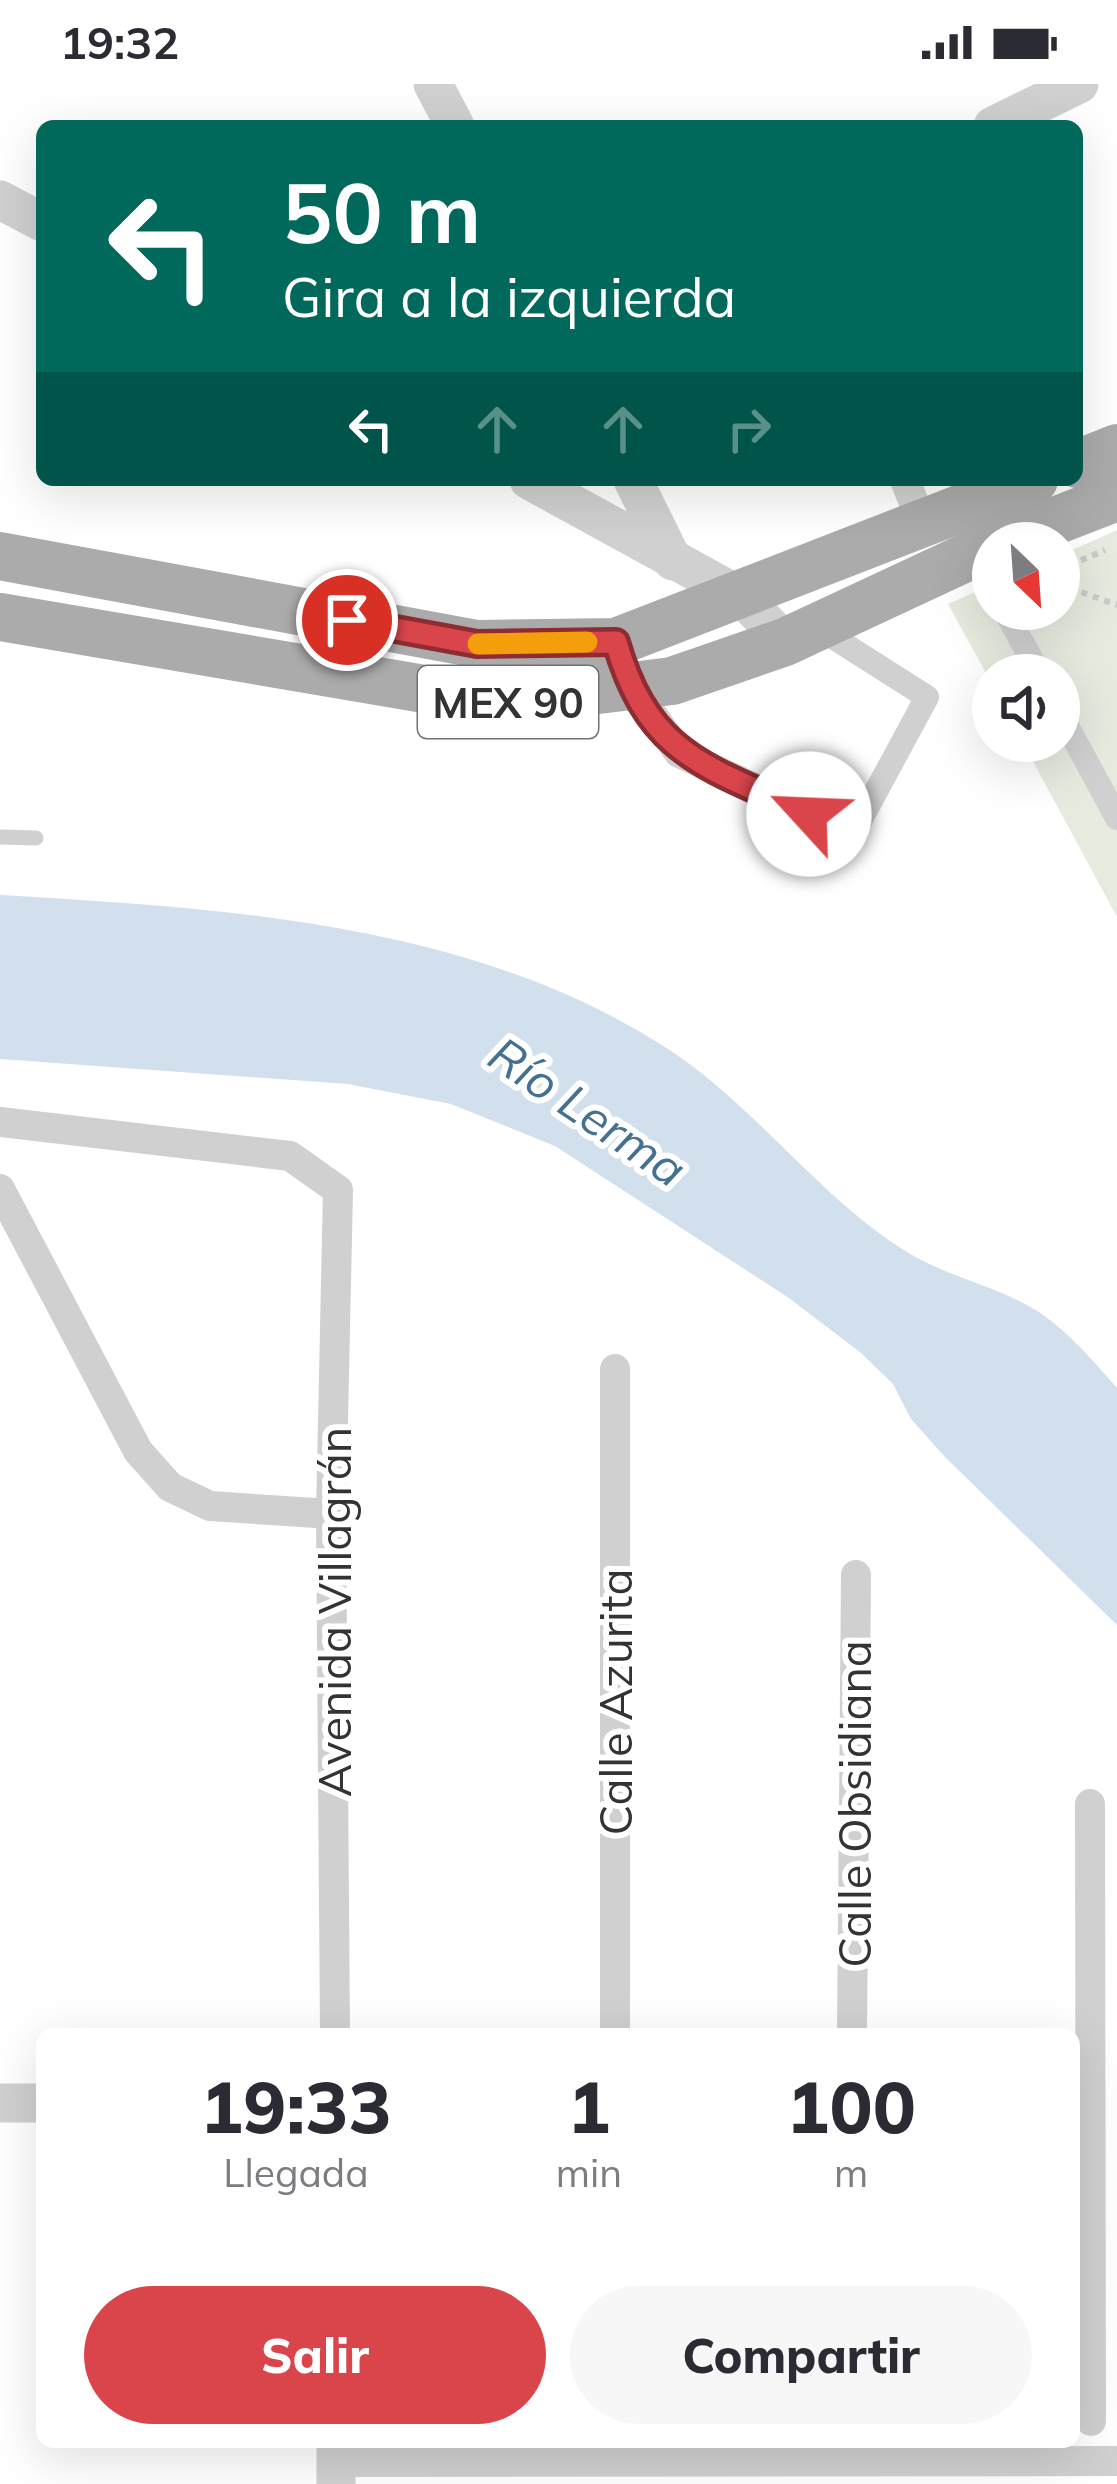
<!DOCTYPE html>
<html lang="es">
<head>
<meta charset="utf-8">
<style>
	body { margin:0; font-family:Mulish,sans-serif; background:#f7f7f7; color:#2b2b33; height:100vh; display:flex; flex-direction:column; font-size:45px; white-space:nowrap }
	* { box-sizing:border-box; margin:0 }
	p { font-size:39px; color:#7c7c81 }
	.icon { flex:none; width:66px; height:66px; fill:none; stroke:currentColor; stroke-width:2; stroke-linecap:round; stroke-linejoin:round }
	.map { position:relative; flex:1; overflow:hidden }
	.side { position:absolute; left:36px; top:1944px; width:1044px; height:420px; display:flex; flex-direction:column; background:#fff; border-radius:18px; box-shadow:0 12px 48px #0002 }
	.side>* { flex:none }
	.banner { position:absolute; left:36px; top:36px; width:1047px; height:366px; border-radius:18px; box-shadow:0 12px 48px #0002; background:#00695c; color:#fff; overflow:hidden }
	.needle { width:78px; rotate:155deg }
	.fabs { position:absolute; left:972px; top:438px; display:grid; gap:24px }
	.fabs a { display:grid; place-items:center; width:108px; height:108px; border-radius:50%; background:#fff; box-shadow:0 12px 48px #0002; font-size:60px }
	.pin { position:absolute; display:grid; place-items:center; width:102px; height:102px; color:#fff; margin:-51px; border:6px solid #fff; border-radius:50%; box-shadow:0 3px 12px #0007 }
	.me { position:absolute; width:132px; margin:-66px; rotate:295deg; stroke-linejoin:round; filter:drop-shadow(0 0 9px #0008) }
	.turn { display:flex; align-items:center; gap:42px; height:252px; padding:0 48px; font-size:54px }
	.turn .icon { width:156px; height:156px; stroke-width:2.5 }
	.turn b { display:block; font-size:84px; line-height:102px }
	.lanes { display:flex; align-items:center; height:114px; padding:0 48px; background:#0003; justify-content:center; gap:60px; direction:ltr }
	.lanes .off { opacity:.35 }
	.eta { display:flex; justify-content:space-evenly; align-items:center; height:204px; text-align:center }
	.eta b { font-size:72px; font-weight:800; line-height:84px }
	.action { display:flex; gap:24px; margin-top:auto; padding:24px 48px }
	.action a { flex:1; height:138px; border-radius:72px; background:#da454c; color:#fff; font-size:48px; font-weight:800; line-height:138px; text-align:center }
	.action a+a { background:#f7f7f7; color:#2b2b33 }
	.status { display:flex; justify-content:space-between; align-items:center; height:84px; padding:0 60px; background:#fff; direction:ltr }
	.status svg { height:33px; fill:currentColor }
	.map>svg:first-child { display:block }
</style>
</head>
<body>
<div class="status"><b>19:32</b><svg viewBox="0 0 49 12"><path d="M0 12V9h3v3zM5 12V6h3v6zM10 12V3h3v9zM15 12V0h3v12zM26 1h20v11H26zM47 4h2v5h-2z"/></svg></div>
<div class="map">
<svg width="1117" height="2400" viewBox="0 0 1117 2400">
	<rect width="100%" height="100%" fill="#fff"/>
	<!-- green -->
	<polygon fill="#e5ebdf" points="1117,446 1117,833 1022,657 1059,657 1059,591 993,591 993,602 948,520 993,500 993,525 1059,525 1059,472"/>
	<!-- water -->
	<path fill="#d1e0ec" d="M0,811C221,824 464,838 657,958C751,1015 814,1110 907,1168C947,1193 998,1202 1039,1228C1069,1248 1093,1277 1117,1304V1541L944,1372L911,1335L893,1300L861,1269L789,1214L555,1062L451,1020L348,1000L0,975Z"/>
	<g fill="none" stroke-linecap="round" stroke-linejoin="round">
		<!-- path -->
		<g stroke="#cacaca" stroke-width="6" stroke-dasharray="6 6" stroke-linecap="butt">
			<polyline points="1059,486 1105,466"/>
			<polyline points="1059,500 1117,521"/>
		</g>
		<!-- service -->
		<polyline stroke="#d0d0d0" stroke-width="15" points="0,753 36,754"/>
		<!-- pedestrian -->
		<g stroke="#d0d0d0" stroke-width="24">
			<polyline points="974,468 993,504"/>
			<polyline points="1004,525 1040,591"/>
			<polyline points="817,543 927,613 853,750"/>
			<polyline points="1059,627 1117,734"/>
		</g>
		<!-- minor -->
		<g stroke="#d0d0d0" stroke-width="30">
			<polyline points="905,396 922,439"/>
			<polyline points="626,593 679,669 853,750"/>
			<polyline points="0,1038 290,1072 338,1106 331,1430 335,1950"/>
			<polyline points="0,1105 138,1367 170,1403 210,1422 331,1430"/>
			<polyline points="615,1285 615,1950"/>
			<polyline points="1090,1720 1091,2337"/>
			<polyline points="852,1950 856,1491"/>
			<polyline points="336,2378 1117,2377"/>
		</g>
		<!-- tertiary -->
		<g stroke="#d0d0d0" stroke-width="39">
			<polyline points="433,0 455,42"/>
			<polyline points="993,42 1079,0"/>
			<polyline points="0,116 42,138"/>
			<polyline points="529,396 742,513 785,558"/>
			<polyline points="633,396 673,477"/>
			<polyline points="0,2019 42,2019"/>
			<polyline points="336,2400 336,2358"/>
		</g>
		<!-- primary -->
		<g stroke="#ababab" stroke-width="48">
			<polyline points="1077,380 1117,364"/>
			<polyline points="998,459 1117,413"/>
			<polyline points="0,472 477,560 616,558 1034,396"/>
			<polyline points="0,533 501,618 672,597 785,558 993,461"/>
		</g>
	</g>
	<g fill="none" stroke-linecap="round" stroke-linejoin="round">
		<defs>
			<path id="route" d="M347,536L477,560L616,558C649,674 710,683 809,730"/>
		</defs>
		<!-- route casing -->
		<use href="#route" stroke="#8e2d31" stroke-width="30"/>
		<!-- route -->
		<use href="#route" stroke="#da454c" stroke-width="21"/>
		<!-- slow -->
		<polyline stroke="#f59e0b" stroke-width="21" points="478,560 587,558"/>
	</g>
	<g text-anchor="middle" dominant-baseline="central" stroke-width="12" stroke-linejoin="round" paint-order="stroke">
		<!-- shield labels -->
		<rect fill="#fff" stroke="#707070" stroke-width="3" x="418" y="582" width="180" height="72" rx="9"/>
		<g font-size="42" font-weight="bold" fill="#333">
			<text x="508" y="618">MEX 90</text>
		</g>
		<!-- street labels -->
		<g font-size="45" fill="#333" stroke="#fff">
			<text transform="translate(334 1528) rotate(-90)">Avenida Villagrán</text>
			<text transform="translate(615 1618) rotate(-90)">Calle Azurita</text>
			<text transform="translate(854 1720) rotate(-90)">Calle Obsidiana</text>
		</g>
		<!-- water labels -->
		<g font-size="48" font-style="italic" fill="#457190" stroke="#fff">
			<text transform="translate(588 1027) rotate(34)">Río Lerma</text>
		</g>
	</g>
</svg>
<div class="fabs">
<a><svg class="needle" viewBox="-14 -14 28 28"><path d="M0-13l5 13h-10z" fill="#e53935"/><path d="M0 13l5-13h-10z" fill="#7c7c81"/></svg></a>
<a><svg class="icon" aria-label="sound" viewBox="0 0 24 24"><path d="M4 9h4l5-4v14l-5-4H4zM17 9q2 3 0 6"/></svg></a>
</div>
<div class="pin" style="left:347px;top:536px;background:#d93025"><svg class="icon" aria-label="arrive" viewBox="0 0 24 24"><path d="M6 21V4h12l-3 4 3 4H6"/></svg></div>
<svg class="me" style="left:809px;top:730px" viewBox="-20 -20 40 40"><circle r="19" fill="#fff"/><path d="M0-13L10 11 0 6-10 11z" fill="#da454c"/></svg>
<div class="banner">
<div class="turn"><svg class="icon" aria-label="left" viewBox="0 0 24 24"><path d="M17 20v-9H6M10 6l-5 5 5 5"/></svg><div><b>50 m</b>Gira a la izquierda</div></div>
<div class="lanes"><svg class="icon" aria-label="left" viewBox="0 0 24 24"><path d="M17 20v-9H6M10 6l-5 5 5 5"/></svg><svg class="icon off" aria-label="ahead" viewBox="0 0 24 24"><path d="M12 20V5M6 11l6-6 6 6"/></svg><svg class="icon off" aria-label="ahead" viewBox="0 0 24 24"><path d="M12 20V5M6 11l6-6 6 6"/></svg><svg class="icon off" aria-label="right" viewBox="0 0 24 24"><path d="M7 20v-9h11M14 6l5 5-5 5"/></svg></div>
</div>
<section class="side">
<div class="eta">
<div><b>19:33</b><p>Llegada</p></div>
<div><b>1</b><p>min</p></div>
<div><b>100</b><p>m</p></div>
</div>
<div class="action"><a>Salir</a><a>Compartir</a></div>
</section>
</div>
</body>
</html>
